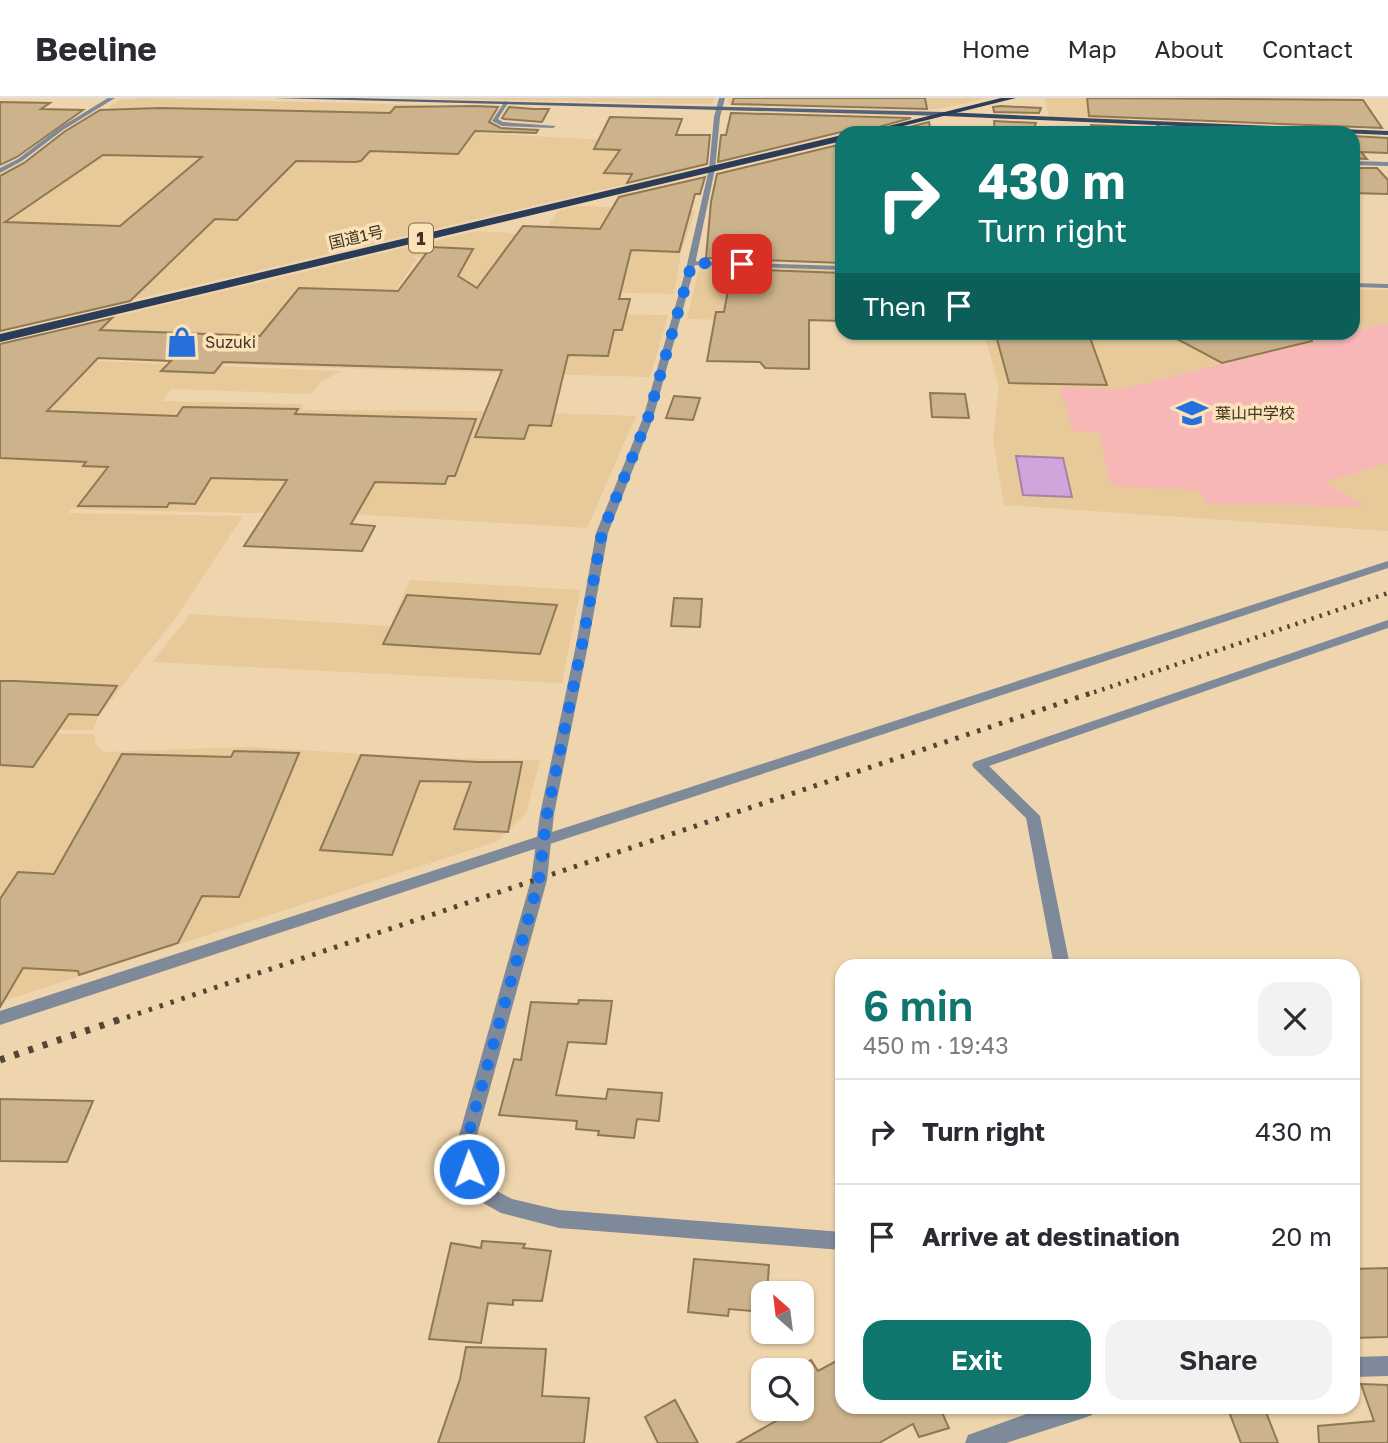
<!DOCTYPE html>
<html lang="en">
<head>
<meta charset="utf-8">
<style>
	body { margin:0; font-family:"Golos Text","Noto Sans JP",sans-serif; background:#f2f2f3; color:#2b2b33; height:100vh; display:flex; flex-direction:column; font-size:26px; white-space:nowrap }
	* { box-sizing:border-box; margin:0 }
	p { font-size:23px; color:#7c7c81 }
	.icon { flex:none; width:38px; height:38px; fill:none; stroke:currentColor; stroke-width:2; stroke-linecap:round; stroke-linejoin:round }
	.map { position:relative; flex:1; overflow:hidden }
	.sheet { position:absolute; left:835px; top:861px; width:525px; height:455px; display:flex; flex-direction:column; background:#fff; border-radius:21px; box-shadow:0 2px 5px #0004 }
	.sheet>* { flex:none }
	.guide { position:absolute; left:835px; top:28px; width:525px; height:214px; border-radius:21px; box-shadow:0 2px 5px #0004; background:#0f766e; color:#fff; overflow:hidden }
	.needle { width:46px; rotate:332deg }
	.tools { position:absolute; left:751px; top:1183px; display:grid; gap:14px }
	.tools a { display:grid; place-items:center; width:63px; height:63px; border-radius:14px; background:#fff; box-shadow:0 2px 5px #0004; font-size:35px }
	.pin { position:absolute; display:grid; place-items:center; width:60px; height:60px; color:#fff; margin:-30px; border-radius:14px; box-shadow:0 4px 10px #0006 }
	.me { position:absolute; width:77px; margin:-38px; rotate:358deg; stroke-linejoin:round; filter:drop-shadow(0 0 5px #0008) }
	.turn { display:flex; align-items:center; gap:24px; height:147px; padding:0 28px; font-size:32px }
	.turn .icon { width:91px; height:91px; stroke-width:2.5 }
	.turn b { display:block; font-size:49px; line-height:60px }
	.then { display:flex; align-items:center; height:66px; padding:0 28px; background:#0003; gap:14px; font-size:26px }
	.round { display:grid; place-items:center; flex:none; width:74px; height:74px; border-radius:21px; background:#f2f2f3 }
	.overview { display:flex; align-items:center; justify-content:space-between; height:119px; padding:0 28px }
	h1 { font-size:42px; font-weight:600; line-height:52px; color:#0f766e }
	.button { display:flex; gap:14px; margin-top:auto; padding:14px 28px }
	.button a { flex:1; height:80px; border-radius:21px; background:#0f766e; color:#fff; font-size:28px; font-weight:600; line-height:80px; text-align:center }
	.button a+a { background:#f2f2f3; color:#2b2b33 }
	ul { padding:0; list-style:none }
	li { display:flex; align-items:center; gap:21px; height:105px; padding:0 28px; border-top:2px solid #e1e1e2 }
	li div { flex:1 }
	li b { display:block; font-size:26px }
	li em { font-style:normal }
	header { display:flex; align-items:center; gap:42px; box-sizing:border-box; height:98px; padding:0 35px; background:#fff; border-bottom:2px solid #e1e1e2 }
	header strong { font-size:33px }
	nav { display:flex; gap:38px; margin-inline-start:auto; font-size:24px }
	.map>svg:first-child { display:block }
</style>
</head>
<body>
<header>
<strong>Beeline</strong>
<nav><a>Home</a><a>Map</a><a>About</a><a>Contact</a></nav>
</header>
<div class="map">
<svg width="1388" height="1345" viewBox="0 0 1388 1345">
	<rect width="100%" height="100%" fill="#efd5ad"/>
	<!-- built -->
	<g fill="#e7c99a">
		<polygon points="141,0 435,7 419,32 704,47 699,69 0,233 0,81 39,58 221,62 38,57 120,2"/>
		<polygon points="421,0 714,0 712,6 689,6"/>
		<polygon points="729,0 988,0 939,11 738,7 728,5"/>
		<polygon points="1045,0 1161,0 1167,14 1125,14 1128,22 1052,19 1049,18"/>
		<polygon points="580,108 695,113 681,155 674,196 543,193 537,216 668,217 650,279 338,270 368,234 423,160 411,158 417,161 366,234 336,270 17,258 0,246 476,133 541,137 558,113"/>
		<polygon points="707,169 842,171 842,224 687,221 699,171"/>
		<polygon points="1353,191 1388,192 1388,433 1004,407 993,341 999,289 984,235 1353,234"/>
		<polygon points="0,259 342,273 322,283 312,296 172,291 163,303 303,306 302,312 483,313 636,318 587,430 302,413 249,415 70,411 68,415 243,418 179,515 98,619 93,632 0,632"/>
		<polygon points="410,482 580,492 562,585 153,564 190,516 390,528"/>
		<polygon points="0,636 94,636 96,647 104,654 246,649 437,660 540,662 526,715 498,743 0,904"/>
	</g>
	<!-- green -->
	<polygon fill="#f7b7b7" points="1388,225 1388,365 1325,384 1366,408 1207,406 1200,392 1111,388 1099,334 1073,333 1060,289 1123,291"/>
	<!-- water -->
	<polygon fill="#d0a5dc" stroke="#a483a5" stroke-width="2" points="1016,358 1063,360 1072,399 1023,397"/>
	<!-- building -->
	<g fill="#ccb38c" stroke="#907853" stroke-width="2" fill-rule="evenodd">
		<polygon points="734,0 925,0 927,11 732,6"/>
		<polygon points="1087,0 1363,2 1382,30 1089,18"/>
		<polygon points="0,4 50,5 41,11 83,12 17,59 0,67"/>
		<path d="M475,8L498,9L489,24L501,30L538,32L536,35L475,33L458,56L370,53L361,63L355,64L296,63L237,122L215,121L130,203L0,233V78L24,65L64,34L100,12L160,10L390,15L395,9ZM103,57L202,59L120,128L5,124Z"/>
		<polygon points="1000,8 1041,10 1039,15 994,14 993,9"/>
		<polygon points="509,9 533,11 549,11 542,24 504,21 502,20"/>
		<polygon points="731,15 911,20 857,35 841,34 718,64 721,37 726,37"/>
		<polygon points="610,19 682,21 676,37 710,37 707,66 627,85 632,76 604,75 620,52 594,51"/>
		<polygon points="994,23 1036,25 1032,35 995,35"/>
		<polygon points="929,24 931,35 886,35"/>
		<polygon points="1091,27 1136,29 1138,35 1092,35"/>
		<polygon points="1353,38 1388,40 1388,55 1361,54 1367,61 1353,60"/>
		<polygon points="842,46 842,165 706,160 711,104 717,76"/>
		<polygon points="1353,70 1377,70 1388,82 1388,96 1353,95"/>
		<polygon points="705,79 700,96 695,96 679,154 631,152 619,201 630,201 622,232 614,232 608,258 568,257 551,328 529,327 524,341 475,339 502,272 223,264 214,275 161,273 171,263 98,260 47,313 177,318 183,309 298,311 295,316 476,321 455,378 448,378 445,386 375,384 351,426 375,428 362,453 244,448 287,382 211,380 195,406 169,405 167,409 78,408 108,369 83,368 86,364 0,360 0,246 112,220 100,232 260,238 299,190 398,193 431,149 473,151 458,178 477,190 523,128 600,131 619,99"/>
		<polygon points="732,171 842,175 842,223 809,222 809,271 765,270 760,264 707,263 716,214 724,214"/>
		<polygon points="995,234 1088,234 1107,287 1009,285"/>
		<polygon points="1164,234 1311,234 1312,243 1222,265"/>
		<polygon points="930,295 965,296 969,320 932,319"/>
		<polygon points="674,298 700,300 693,322 666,320"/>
		<polygon points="407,497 557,507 540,556 383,546"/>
		<polygon points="674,500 702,501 700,529 671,528"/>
		<polygon points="0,583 15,583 117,588 98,617 69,616 33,669 0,667"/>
		<polygon points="234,653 299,655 239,799 202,798 178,845 79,877 78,873 23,870 0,909 0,801 18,774 54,776 122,656 231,659"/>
		<polygon points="361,657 477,664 522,664 508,734 454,731 471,684 420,683 392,757 320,752"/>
		<polygon points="579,902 612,903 606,946 568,944 556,997 606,1001 608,991 662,995 659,1023 637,1021 634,1040 598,1037 599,1033 576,1031 577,1023 499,1017 514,961 521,962 531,904 578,906"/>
		<polygon points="0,1001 93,1003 67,1064 0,1063"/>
		<polygon points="482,1143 525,1146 523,1150 551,1153 542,1203 513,1202 513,1207 488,1205 481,1245 429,1241 451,1145 481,1150"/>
		<polygon points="694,1161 769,1167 767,1195 763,1195 763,1214 729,1211 728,1218 688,1214"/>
		<polygon points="1388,1170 1388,1239 1353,1240 1353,1171"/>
		<polygon points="466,1249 546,1251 542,1298 589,1300 584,1345 438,1345 460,1281"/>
		<polygon points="842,1260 842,1309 943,1309 940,1310 949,1330 919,1339 913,1326 879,1345 737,1345 783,1319 778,1311 802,1311 802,1272 791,1272 811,1262 818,1273"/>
		<polygon points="1361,1286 1388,1287 1388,1345 1319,1345 1318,1328 1374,1323"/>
		<polygon points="675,1302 698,1345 658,1345 645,1319"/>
		<polygon points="1264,1309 1278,1345 1241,1345 1228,1311"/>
	</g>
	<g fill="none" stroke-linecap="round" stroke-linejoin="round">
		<!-- minor -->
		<g fill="#7e8999" fill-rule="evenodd">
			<polygon points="719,0 725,0 720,19 715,71 694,171 653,320 608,435 588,547 554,716 547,782 473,1052 482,1085 512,1101 559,1112 842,1134 842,1152 559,1130 501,1115 467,1096 455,1052 531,782 540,716 576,547 596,435 643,320 686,171 709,71 714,19"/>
			<polygon points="505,3 508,5 498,21 503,24 556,28 553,30 502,28 492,23"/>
			<polygon points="1158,23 1165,35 1159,35 1155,25"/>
			<polygon points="1353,63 1388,64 1388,68 1353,67"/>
			<polygon points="1388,522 1388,530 989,668 1040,718 1070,868 1054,868 1026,720 974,670 972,667 974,664"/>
			<polygon points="1388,1258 1388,1278 1353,1279 1353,1259"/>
			<polygon points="1046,1309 1095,1309 1092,1317 1084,1320 1006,1345 965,1345 968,1337"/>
		</g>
		<!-- tertiary -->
		<g fill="#7e8999" fill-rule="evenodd">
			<polygon points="108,0 115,0 63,32 22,63 0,75 0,70 18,61 59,30"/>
			<polygon points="689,163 842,168 842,172 692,167 689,167"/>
			<polygon points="1353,185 1388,186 1388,190 1353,189"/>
			<polygon points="1388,463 1388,470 0,927 0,913"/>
		</g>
		<!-- secondary -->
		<polygon fill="#546279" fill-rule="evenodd" points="273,0 352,0 945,14 948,16 945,18"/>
		<!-- primary -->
		<polygon fill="#364762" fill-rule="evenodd" points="942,14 1388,33 1388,37 945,18"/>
		<!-- trunk -->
		<g fill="#2a3c58" fill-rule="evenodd">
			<polygon points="1001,0 1016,0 875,35 860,35"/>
			<polygon points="842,37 842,43 0,244 0,236"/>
		</g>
		<!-- rail-far2 -->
		<polyline stroke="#524634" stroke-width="4.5" stroke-dasharray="2.5 6" stroke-linecap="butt" points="1086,597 1388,495"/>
		<!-- rail-far1 -->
		<polyline stroke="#524634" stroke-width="5" stroke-dasharray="3.5 8" stroke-linecap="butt" points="116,923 1091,595"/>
		<!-- rail -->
		<polyline stroke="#524634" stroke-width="7" stroke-dasharray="5 10" stroke-linecap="butt" points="0,962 121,921"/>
	</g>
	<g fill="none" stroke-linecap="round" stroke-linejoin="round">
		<!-- route -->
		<polyline stroke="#1a73e8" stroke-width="12" stroke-dasharray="0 21.6" points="469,1071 464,1052 539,782 547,716 582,547 602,435 648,320 692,165 742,166"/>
	</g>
	<!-- icons -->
	<defs>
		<symbol id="shop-bare" viewBox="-9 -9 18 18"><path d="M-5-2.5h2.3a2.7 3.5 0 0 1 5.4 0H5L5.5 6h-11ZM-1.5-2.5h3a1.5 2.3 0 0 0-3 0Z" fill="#2770dc" stroke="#fce2b9" stroke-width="2.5" paint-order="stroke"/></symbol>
		<symbol id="school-bare" viewBox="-9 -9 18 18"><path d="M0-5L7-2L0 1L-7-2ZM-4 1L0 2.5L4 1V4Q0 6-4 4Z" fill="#2770dc" stroke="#fce2b9" stroke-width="2.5" paint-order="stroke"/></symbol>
	</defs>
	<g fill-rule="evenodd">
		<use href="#shop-bare" x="160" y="222" width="44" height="44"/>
		<use href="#school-bare" x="1170" y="293" width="44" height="44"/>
	</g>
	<g text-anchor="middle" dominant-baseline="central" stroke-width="7" stroke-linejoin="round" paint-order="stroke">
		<!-- far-street labels -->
		<g font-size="16" fill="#3f3525" stroke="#fce2b9">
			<text transform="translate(356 139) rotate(-13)">国道1号</text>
		</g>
		<!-- far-poi labels -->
		<g font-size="16" fill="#3f3525" stroke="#fce2b9" text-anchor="start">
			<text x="205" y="244">Suzuki</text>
			<text x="1215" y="315">葉山中学校</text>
		</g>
		<!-- shield labels -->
		<rect fill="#fce2b9" stroke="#786951" stroke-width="2" x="409" y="125.5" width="24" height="29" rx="5"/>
		<g font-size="18" font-weight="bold" fill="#3f3525">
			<text x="421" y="140">1</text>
		</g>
	</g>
</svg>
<div class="tools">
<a><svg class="needle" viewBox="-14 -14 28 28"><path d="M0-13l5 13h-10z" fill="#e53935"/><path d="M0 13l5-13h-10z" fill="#7c7c81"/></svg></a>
<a><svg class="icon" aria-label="search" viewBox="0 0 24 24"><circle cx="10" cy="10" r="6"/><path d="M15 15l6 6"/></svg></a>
</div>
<div class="pin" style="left:742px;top:166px;background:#d93025"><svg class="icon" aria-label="arrive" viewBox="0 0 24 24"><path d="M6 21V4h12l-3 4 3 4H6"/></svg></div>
<svg class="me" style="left:469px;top:1071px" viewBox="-20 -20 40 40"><circle r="17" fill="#1a73e8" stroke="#fff" stroke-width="3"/><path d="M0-11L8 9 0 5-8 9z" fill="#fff"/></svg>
<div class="guide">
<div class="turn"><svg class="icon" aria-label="right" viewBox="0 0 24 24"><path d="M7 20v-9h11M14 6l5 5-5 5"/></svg><div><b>430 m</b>Turn right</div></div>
<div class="then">Then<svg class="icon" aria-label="arrive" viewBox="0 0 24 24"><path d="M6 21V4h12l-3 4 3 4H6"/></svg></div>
</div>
<section class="sheet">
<div class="overview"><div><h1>6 min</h1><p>450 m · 19:43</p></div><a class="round"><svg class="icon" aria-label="close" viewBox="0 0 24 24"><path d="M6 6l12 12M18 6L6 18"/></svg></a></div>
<ul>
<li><svg class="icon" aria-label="right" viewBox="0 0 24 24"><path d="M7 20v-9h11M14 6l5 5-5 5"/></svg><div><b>Turn right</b></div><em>430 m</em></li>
<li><svg class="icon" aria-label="arrive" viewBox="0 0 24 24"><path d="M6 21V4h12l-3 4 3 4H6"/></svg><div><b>Arrive at destination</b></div><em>20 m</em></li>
</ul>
<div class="button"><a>Exit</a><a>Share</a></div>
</section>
</div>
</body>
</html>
